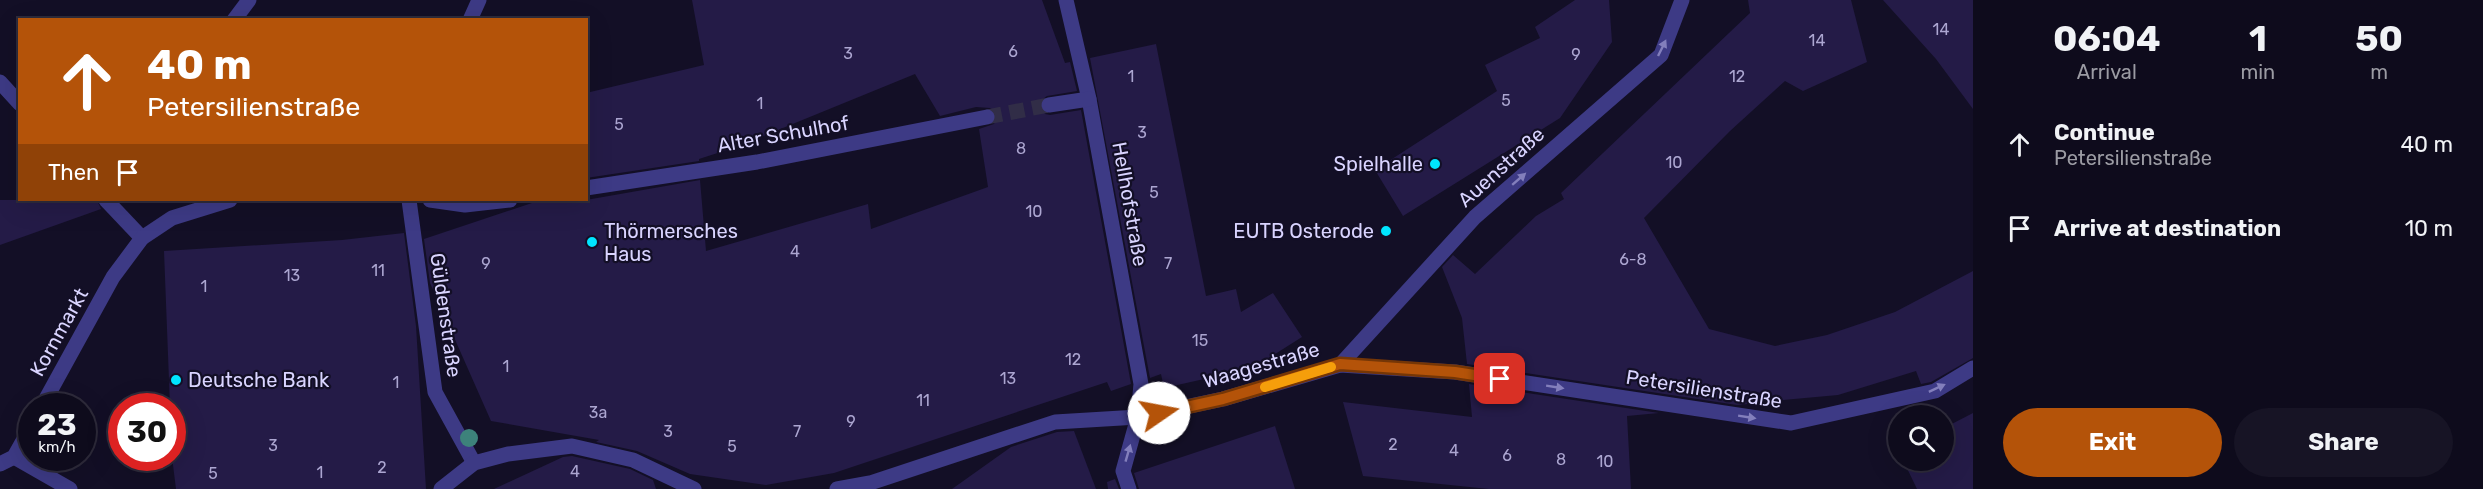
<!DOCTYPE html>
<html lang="en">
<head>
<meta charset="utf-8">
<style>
	body { margin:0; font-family:Rubik,sans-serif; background:#171425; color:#f1f3f6; height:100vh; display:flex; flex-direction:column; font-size:22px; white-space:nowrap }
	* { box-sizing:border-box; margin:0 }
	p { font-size:20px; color:#9b9ba3 }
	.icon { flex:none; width:33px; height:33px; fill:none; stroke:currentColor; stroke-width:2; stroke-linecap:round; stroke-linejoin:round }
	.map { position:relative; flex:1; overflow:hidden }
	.panel { display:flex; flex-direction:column; background:#0e0b1c; width:510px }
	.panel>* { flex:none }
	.banner { position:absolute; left:18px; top:18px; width:570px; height:183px; border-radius:0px; box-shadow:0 6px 24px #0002,0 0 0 2px #2e2b3b; background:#b45309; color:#fff; overflow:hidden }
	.fabs { position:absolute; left:1888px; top:405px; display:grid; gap:12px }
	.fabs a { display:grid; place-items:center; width:66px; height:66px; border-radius:50%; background:#0e0b1c; box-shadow:0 6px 24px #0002,0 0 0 2px #2e2b3b; font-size:30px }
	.speed { position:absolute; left:18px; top:393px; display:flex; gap:12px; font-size:30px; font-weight:700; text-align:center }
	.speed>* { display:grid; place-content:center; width:78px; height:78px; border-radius:50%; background:#0e0b1c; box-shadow:0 6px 24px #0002,0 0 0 2px #2e2b3b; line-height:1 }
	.speed small { font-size:15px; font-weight:400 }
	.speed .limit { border:9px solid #d22; background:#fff; color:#111 }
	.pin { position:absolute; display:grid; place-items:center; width:51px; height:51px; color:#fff; margin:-26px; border-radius:12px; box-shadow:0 3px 9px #0006 }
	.me { position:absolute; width:66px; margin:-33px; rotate:78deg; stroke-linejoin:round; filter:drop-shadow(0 0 4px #0008) }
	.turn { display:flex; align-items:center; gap:21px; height:126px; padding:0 30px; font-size:27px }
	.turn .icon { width:78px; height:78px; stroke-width:2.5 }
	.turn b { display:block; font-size:42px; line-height:51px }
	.then { display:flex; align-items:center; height:57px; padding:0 30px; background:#0003; gap:12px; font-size:22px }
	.eta { display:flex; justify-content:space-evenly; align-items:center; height:102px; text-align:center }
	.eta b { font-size:36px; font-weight:700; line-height:42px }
	.primary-button { display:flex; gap:12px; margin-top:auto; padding:12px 30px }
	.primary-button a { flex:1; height:69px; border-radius:36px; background:#b45309; color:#fff; font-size:24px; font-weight:700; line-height:69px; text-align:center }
	.primary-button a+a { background:#171425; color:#f1f3f6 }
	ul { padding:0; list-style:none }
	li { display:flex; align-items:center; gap:18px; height:84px; padding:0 30px }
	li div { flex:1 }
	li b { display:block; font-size:22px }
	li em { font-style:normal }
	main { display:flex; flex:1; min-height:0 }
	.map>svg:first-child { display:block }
</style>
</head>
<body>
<main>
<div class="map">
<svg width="1973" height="489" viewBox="0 0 1973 489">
	<rect width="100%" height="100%" fill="#130f26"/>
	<!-- building -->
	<g fill="#241b47">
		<polygon points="692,0 1042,0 1065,63 1070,62 1077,91 1047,96 1040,101 1040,107 1045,114 1050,115 1081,110 1131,384 1111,391 1107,382 834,473 766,485 690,474 637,451 596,442 599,440 491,421 430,283 424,239 541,200 586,200 700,180 706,251 868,204 871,229 988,187 979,129 994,124 996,120 995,111 990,108 976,107 940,116 915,74 736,147 699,159 699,161 586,178 586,93 704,65"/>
		<polygon points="1575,0 1609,0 1612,42 1560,118 1403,216 1375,170 1497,91 1485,65 1540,38 1535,27"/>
		<polygon points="1748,0 1851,0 1867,62 1803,91 1785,81 1730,131 1644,218 1709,329 1775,346 1827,335 1895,312 1973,271 1973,358 1931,382 1921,384 1916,371 1838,395 1783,400 1757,392 1759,403 1737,405 1467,364 1462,318 1442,267 1453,255 1475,274 1536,216 1564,199 1561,193 1750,13"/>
		<polygon points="1883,0 1973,0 1973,109 1936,59"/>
		<polygon points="1156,44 1206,296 1236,289 1241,312 1273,293 1302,337 1253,368 1164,388 1161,374 1150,378 1090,58"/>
		<polygon points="0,200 97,200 101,209 0,245"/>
		<polygon points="404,233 416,326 426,489 176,489 172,457 172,406 170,406 164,251 342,240"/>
		<polygon points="1469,384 1659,413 1627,416 1631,489 1489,489 1363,476 1343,402 1472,417"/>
		<polygon points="1973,413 1973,489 1917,489 1903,460 1944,460 1944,428"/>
		<polygon points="1275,426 1295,489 1139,489 1134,473"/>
		<polygon points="1074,431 1096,489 952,489 1011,447 1057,432"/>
		<polygon points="572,456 630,469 653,480 656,489 494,489 563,457"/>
		<polygon points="1115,479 1119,489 1108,489 1107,482"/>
	</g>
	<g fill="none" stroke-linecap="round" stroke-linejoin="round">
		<!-- minor-tunnel -->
		<polyline stroke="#312d47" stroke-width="15" stroke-dasharray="15 8" stroke-linecap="butt" points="987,117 1049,105"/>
		<!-- minor -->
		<g stroke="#3d3a85" stroke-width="15">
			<polyline points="1066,0 1089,99 1141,384 1138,417 1123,471 1129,489"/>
			<polyline points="234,20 249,0"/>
			<polyline points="470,20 479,0"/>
			<polyline points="0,82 20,104"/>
			<polyline points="1049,105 1089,99"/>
			<polyline points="586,188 757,162 987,117"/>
			<polyline points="106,200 142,238"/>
			<polyline points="409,200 435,392 474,463"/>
			<polyline points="430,200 465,205 510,200"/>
			<polyline points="1340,365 1475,217 1661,55 1682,0"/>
			<polyline points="42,406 113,277 142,238 172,218 230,200"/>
			<polyline points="14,457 70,489"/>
			<polyline points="0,464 14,457 32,425"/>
			<polyline points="441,489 474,463 508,454 572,446 633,460 694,489"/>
			<polyline points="837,489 870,483 1055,422 1138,417 1223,399 1340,365 1455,372 1791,423 1935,391 1973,368"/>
		</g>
	</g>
	<!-- trees -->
	<circle fill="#3d827b" cx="469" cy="438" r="9"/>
	<!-- one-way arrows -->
	<defs><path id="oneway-solid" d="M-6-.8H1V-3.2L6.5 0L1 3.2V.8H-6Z" transform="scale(1.5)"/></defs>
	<g fill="#837fbc">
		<use href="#oneway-solid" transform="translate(1662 48) rotate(-64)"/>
		<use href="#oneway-solid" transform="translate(1519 179) rotate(-41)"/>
		<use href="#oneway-solid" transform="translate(1555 387) rotate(9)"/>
		<use href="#oneway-solid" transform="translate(1937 388) rotate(-25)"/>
		<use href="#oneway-solid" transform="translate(1747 417) rotate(9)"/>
		<use href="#oneway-solid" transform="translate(1128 453) rotate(-74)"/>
	</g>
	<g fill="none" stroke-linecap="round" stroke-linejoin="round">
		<defs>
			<polyline id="route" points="1159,413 1223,399 1340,364 1455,372 1500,379"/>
		</defs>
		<!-- route casing -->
		<use href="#route" stroke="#753606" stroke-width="15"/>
		<!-- route -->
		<use href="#route" stroke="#b45309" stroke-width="10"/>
		<!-- slow -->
		<polyline stroke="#f59e0b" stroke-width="10" points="1265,387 1331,367"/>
	</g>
	<!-- markers -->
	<g fill="#00e5ff" stroke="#130f26" stroke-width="2">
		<circle cx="1435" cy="164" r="6"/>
		<circle cx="1386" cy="231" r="6"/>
		<circle cx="592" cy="242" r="6"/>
		<circle cx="176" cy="380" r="6"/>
	</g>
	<g text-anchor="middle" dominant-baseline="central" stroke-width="4.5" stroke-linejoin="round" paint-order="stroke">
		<!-- number labels -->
		<g font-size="16" fill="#aca6d1">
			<text x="1941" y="29">14</text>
			<text x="1817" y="40">14</text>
			<text x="1013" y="51">6</text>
			<text x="848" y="53">3</text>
			<text x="1576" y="54">9</text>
			<text x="1131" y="76">1</text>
			<text x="1737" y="76">12</text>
			<text x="1506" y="100">5</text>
			<text x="760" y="103">1</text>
			<text x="619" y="124">5</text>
			<text x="1142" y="132">3</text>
			<text x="1021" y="148">8</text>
			<text x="1674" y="162">10</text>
			<text x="1154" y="192">5</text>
			<text x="1034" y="211">10</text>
			<text x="795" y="251">4</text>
			<text x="1633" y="259">6-8</text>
			<text x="486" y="263">9</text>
			<text x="1168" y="263">7</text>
			<text x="378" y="270">11</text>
			<text x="292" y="275">13</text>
			<text x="204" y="286">1</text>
			<text x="1200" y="340">15</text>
			<text x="1073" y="359">12</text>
			<text x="506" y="366">1</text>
			<text x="1008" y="378">13</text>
			<text x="396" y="382">1</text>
			<text x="923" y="400">11</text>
			<text x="598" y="412">3a</text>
			<text x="851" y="421">9</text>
			<text x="668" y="431">3</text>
			<text x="797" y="431">7</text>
			<text x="1393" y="444">2</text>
			<text x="273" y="445">3</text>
			<text x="732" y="446">5</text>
			<text x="1454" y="450">4</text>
			<text x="1507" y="455">6</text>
			<text x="1561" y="459">8</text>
			<text x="1605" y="461">10</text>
			<text x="382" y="467">2</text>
			<text x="575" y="471">4</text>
			<text x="320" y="472">1</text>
			<text x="213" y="473">5</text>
		</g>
		<!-- street labels -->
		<g font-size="20" fill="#d9d4ff" stroke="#130f26">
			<text transform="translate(783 134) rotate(-10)">Alter Schulhof</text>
			<text transform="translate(1501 167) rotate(-42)">Auenstraße</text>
			<text transform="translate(1130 204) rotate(80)">Hellhofstraße</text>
			<text transform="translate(446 315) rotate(82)">Güldenstraße</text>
			<text transform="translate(59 332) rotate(-61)">Kornmarkt</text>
			<text transform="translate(1261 365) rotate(-16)">Waagestraße</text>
			<text transform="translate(1704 389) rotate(9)">Petersilienstraße</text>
		</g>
		<!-- poi labels -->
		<g font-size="20" fill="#d9d4ff" stroke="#130f26" text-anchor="end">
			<text x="1423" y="164">Spielhalle</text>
			<text x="604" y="231" text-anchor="start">Thörmersches<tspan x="604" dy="23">Haus</tspan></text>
			<text x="1374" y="231">EUTB Osterode</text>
			<text x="188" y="380" text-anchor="start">Deutsche Bank</text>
		</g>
	</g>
</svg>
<div class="fabs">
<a><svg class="icon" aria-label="search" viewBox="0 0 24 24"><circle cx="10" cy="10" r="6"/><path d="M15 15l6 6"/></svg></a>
</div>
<div class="speed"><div>23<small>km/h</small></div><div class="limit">30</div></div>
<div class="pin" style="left:1500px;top:379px;background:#d93025"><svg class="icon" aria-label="arrive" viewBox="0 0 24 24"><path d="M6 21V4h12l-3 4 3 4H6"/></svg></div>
<svg class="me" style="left:1159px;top:413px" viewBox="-20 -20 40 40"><circle r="19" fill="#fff"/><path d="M0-13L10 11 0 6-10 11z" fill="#b45309"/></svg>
<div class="banner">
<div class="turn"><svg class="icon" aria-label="ahead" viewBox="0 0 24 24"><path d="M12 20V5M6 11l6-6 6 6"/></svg><div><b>40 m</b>Petersilienstraße</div></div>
<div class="then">Then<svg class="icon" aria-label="arrive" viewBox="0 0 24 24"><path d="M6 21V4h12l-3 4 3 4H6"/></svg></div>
</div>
</div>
<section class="panel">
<div class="eta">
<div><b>06:04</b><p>Arrival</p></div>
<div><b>1</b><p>min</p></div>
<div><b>50</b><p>m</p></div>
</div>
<ul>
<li><svg class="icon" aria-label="ahead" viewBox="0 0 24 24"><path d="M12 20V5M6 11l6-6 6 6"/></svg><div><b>Continue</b><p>Petersilienstraße</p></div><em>40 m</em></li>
<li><svg class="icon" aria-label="arrive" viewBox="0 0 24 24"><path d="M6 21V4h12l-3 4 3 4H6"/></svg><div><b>Arrive at destination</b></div><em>10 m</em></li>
</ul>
<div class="primary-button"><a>Exit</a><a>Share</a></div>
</section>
</main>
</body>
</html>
